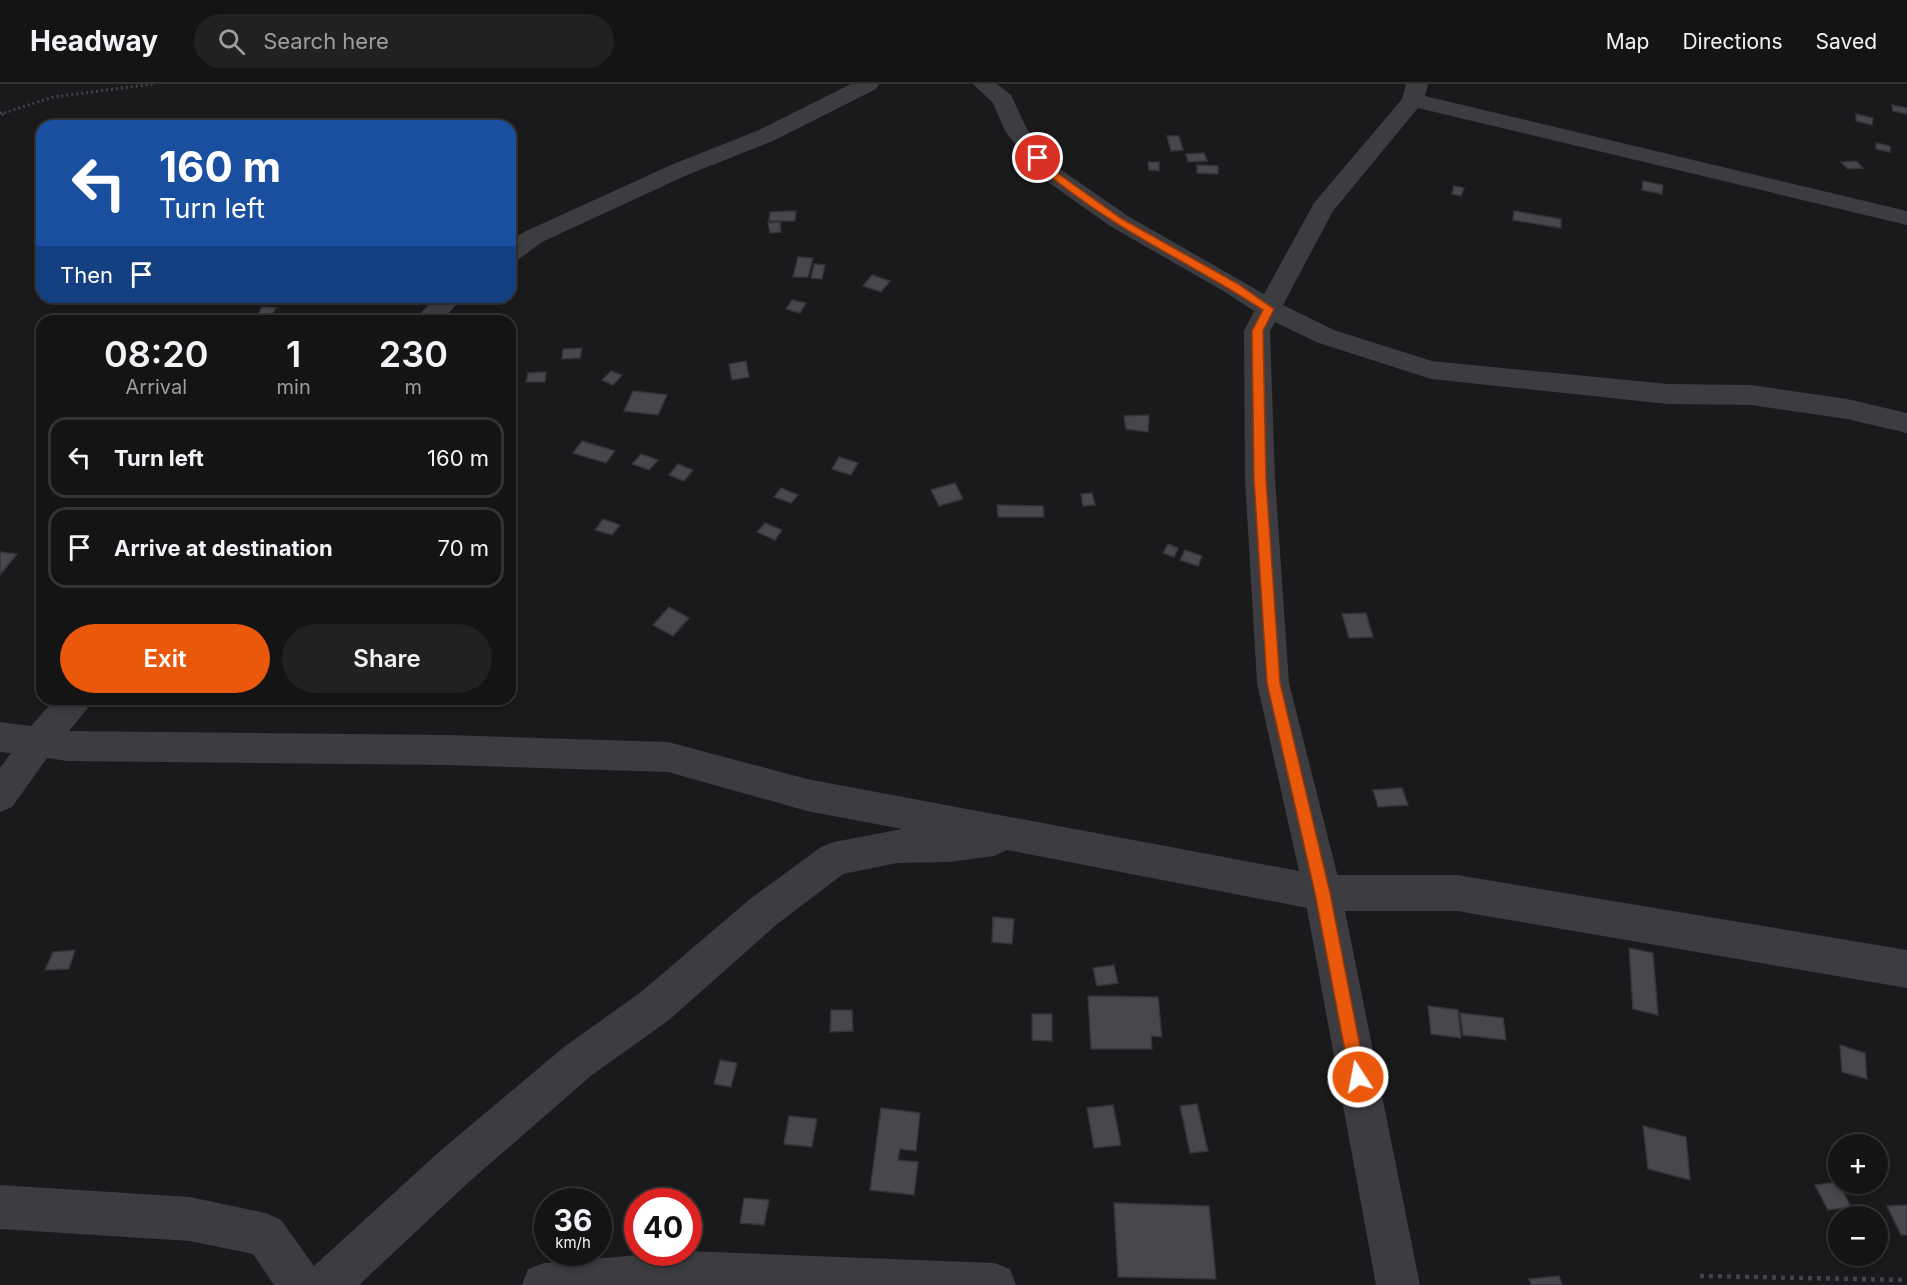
<!DOCTYPE html>
<html lang="en">
<head>
<meta charset="utf-8">
<style>
	body { margin:0; font-family:Inter,sans-serif; background:#212122; color:#f1f3f6; height:100vh; display:flex; flex-direction:column; font-size:22px; white-space:nowrap }
	* { box-sizing:border-box; margin:0 }
	p { font-size:20px; color:#9d9ea0 }
	.icon { flex:none; width:33px; height:33px; fill:none; stroke:currentColor; stroke-width:2; stroke-linecap:round; stroke-linejoin:round }
	.map { position:relative; flex:1; overflow:hidden }
	.drawer { position:absolute; left:36px; top:231px; width:480px; height:390px; display:flex; flex-direction:column; background:#141415; border-radius:18px; box-shadow:0 3px 9px #0003,0 0 0 2px #333334 }
	.drawer>* { flex:none }
	.guide { position:absolute; left:36px; top:36px; width:480px; height:183px; border-radius:18px; box-shadow:0 3px 9px #0003,0 0 0 2px #333334; background:#1a4fa0; color:#fff; overflow:hidden }
	.controls { position:absolute; left:1828px; top:1050px; display:grid; gap:12px }
	.controls a { display:grid; place-items:center; width:60px; height:60px; border-radius:50%; background:#141415; box-shadow:0 3px 9px #0003,0 0 0 2px #333334; font-size:30px }
	.speed { position:absolute; left:534px; top:1104px; display:flex; gap:12px; font-size:30px; font-weight:700; text-align:center }
	.speed>* { display:grid; place-content:center; width:78px; height:78px; border-radius:50%; background:#141415; box-shadow:0 3px 9px #0003,0 0 0 2px #333334; line-height:1 }
	.speed small { font-size:15px; font-weight:400 }
	.speed .limit { border:9px solid #d22; background:#fff; color:#111 }
	.pin { position:absolute; display:grid; place-items:center; width:51px; height:51px; color:#fff; margin:-26px; border:3px solid #fff; border-radius:50%; box-shadow:0 2px 6px #0007 }
	.me { position:absolute; width:66px; margin:-33px; rotate:349deg; stroke-linejoin:round; filter:drop-shadow(0 0 4px #0008) }
	.turn { display:flex; align-items:center; gap:21px; height:126px; padding:0 24px; font-size:27px }
	.turn .icon { width:78px; height:78px; stroke-width:2.5 }
	.turn b { display:block; font-size:42px; line-height:51px }
	.then { display:flex; align-items:center; height:57px; padding:0 24px; background:#0003; gap:12px; font-size:22px }
	.eta { display:flex; justify-content:space-evenly; align-items:center; height:102px; text-align:center }
	.eta b { font-size:36px; font-weight:600; line-height:42px }
	.primary-button { display:flex; gap:12px; margin-top:auto; padding:12px 24px }
	.primary-button a { flex:1; height:69px; border-radius:36px; background:#ea580c; color:#fff; font-size:24px; font-weight:600; line-height:69px; text-align:center }
	.primary-button a+a { background:#212122; color:#f1f3f6 }
	ul { padding:0; list-style:none }
	li { display:flex; align-items:center; gap:18px; height:81px; margin:0 12px 9px; padding:0 12px; border:3px solid #333334; border-radius:18px }
	li div { flex:1 }
	li b { display:block; font-size:22px }
	li em { font-style:normal }
	header { display:flex; align-items:center; gap:36px; box-sizing:border-box; height:84px; padding:0 30px; background:#141415; border-bottom:2px solid #333334 }
	header strong { font-size:28px }
	nav { display:flex; gap:33px; margin-inline-start:auto; font-size:21px }
	.search { width:420px; height:54px; background:#212122; display:flex; align-items:center; gap:15px; box-sizing:border-box; padding:0 21px; border-radius:33px; color:#9d9ea0; font-size:22px }
	.map>svg:first-child { display:block }
</style>
</head>
<body>
<header>
<strong>Headway</strong>
<div class="search"><svg class="icon" aria-label="search" viewBox="0 0 24 24"><circle cx="10" cy="10" r="6"/><path d="M15 15l6 6"/></svg>Search here</div>
<nav><a>Map</a><a>Directions</a><a>Saved</a></nav>
</header>
<div class="map">
<svg width="1907" height="1201" viewBox="0 0 1907 1201">
	<rect width="100%" height="100%" fill="#1a1a1c"/>
	<!-- building -->
	<g fill="#48474c" stroke="#353538" stroke-width="1.5">
		<polygon points="1892,21 1907,24 1907,30 1893,27"/>
		<polygon points="1856,30 1873,34 1872,41 1856,37"/>
		<polygon points="1167,52 1179,52 1183,66 1171,67"/>
		<polygon points="1876,59 1890,62 1890,68 1876,65"/>
		<polygon points="1204,69 1207,77 1188,78 1186,70"/>
		<polygon points="1856,77 1863,84 1848,85 1841,78"/>
		<polygon points="1148,78 1159,78 1159,87 1149,86"/>
		<polygon points="1197,81 1218,82 1218,90 1197,89"/>
		<polygon points="1643,97 1663,101 1662,110 1642,106"/>
		<polygon points="1454,102 1464,104 1461,112 1452,110"/>
		<polygon points="796,127 795,137 769,137 770,128"/>
		<polygon points="1514,127 1561,135 1561,144 1513,136"/>
		<polygon points="780,138 781,148 770,149 768,139"/>
		<polygon points="798,173 813,174 808,193 793,193"/>
		<polygon points="814,180 825,181 822,195 811,194"/>
		<polygon points="872,191 890,197 881,208 863,202"/>
		<polygon points="792,216 806,219 800,229 786,225"/>
		<polygon points="262,223 276,224 270,234 256,234"/>
		<polygon points="582,264 580,274 562,275 563,265"/>
		<polygon points="746,277 749,293 732,296 729,280"/>
		<polygon points="611,287 622,291 613,301 602,296"/>
		<polygon points="546,288 545,298 526,298 528,289"/>
		<polygon points="633,307 667,311 658,331 624,327"/>
		<polygon points="1149,331 1148,348 1126,345 1124,332"/>
		<polygon points="582,357 615,367 606,379 573,369"/>
		<polygon points="641,370 658,376 649,386 632,380"/>
		<polygon points="839,373 858,379 851,391 832,385"/>
		<polygon points="678,380 693,386 684,397 669,391"/>
		<polygon points="955,399 963,415 939,422 931,406"/>
		<polygon points="781,404 798,411 791,419 774,413"/>
		<polygon points="1092,409 1095,421 1083,422 1081,410"/>
		<polygon points="997,421 1043,422 1044,433 998,433"/>
		<polygon points="603,435 620,441 612,451 595,446"/>
		<polygon points="765,439 782,446 775,456 757,448"/>
		<polygon points="1168,460 1178,464 1174,473 1163,469"/>
		<polygon points="1185,466 1202,472 1198,482 1180,476"/>
		<polygon points="0,468 17,470 0,491"/>
		<polygon points="669,523 689,534 673,552 653,541"/>
		<polygon points="1366,529 1373,553 1349,554 1342,530"/>
		<polygon points="1402,704 1408,721 1378,723 1373,706"/>
		<polygon points="993,833 1014,835 1012,860 992,858"/>
		<polygon points="1629,864 1653,869 1658,931 1633,925"/>
		<polygon points="75,866 69,885 45,886 53,868"/>
		<polygon points="1114,881 1118,899 1097,902 1093,884"/>
		<polygon points="1088,912 1158,913 1162,953 1151,952 1152,965 1091,965"/>
		<polygon points="1428,922 1458,926 1461,954 1431,950"/>
		<polygon points="831,926 852,926 853,947 830,948"/>
		<polygon points="1460,929 1503,934 1506,956 1463,951"/>
		<polygon points="1032,930 1052,930 1052,957 1032,956"/>
		<polygon points="1840,961 1865,969 1867,995 1842,988"/>
		<polygon points="720,976 737,979 731,1003 714,1000"/>
		<polygon points="1197,1020 1208,1067 1190,1069 1180,1022"/>
		<polygon points="1113,1021 1121,1061 1094,1064 1087,1024"/>
		<polygon points="881,1024 920,1029 916,1067 900,1065 898,1076 918,1078 914,1111 870,1106"/>
		<polygon points="789,1032 817,1035 812,1063 784,1060"/>
		<polygon points="1643,1042 1686,1053 1690,1096 1648,1085"/>
		<polygon points="1838,1098 1851,1123 1828,1126 1815,1101"/>
		<polygon points="744,1114 769,1116 764,1141 740,1139"/>
		<polygon points="1114,1119 1209,1122 1216,1195 1118,1193"/>
		<polygon points="1907,1121 1907,1151 1901,1151 1887,1122"/>
		<polygon points="1559,1192 1562,1201 1531,1201 1529,1195"/>
	</g>
	<g fill="none" stroke-linecap="round" stroke-linejoin="round">
		<!-- path-far1 -->
		<g stroke="#424348" stroke-width="3" stroke-dasharray="2 3" stroke-linecap="butt">
			<polyline points="0,29 4,29 0,33"/>
			<polyline points="4,29 53,13 153,0"/>
		</g>
		<!-- path -->
		<polyline stroke="#424348" stroke-width="4.5" stroke-dasharray="4 5" stroke-linecap="butt" points="1700,1192 1907,1196"/>
		<!-- minor -->
		<g fill="#3c3c41" fill-rule="evenodd">
			<polygon points="851,0 879,0 876,5 775,56 687,91 542,158 519,175 510,177 510,157 524,148 671,81 759,46"/>
			<polygon points="973,0 997,0 1011,11 1027,45 1057,83 1128,132 1264,210 1314,119 1402,15 1406,0 1428,0 1425,12 1907,127 1907,141 1418,24 1333,127 1283,221 1334,246 1432,277 1668,300 1751,301 1847,315 1907,329 1907,349 1847,335 1751,321 1668,320 1431,295 1316,258 1275,238 1270,247 1275,395 1289,599 1342,809 1336,821 1323,827 1007,766 994,772 949,778 897,779 843,790 776,841 669,936 592,991 470,1097 359,1201 274,1201 253,1170 190,1157 0,1145 0,1101 190,1113 266,1129 281,1136 314,1182 440,1067 564,963 641,908 750,815 821,763 834,758 902,745 807,727 668,688 446,681 67,677 47,674 12,723 0,728 0,684 11,669 0,668 0,638 31,642 55,615 92,615 87,625 69,647 446,651 668,658 807,695 1299,787 1257,599 1245,395 1244,247 1254,227 1225,208 1110,142 1041,93 1005,47 993,19"/>
			<polygon points="436,213 464,213 441,237 413,237"/>
			<polygon points="688,1167 994,1179 1010,1185 1016,1201 522,1201 528,1185 544,1179"/>
		</g>
		<!-- tertiary -->
		<polygon fill="#3c3c41" fill-rule="evenodd" points="1323,791 1457,791 1907,866 1907,904 1457,827 1345,827 1420,1201 1376,1201 1304,809 1310,797"/>
	</g>
	<!-- route -->
	<path fill="#ea580c" stroke="#983908" stroke-width="1.5" d="M1035,72H1041L1053,86L1122,135L1238,200L1274,225L1263,247L1266,395L1280,599L1330,809L1366,993L1364,999L1358,1002L1352,999L1350,993L1315,809L1267,599L1254,395L1252,247L1263,226C1204,187 1139,157 1082,116C1064,103 1047,92 1033,74Z"/>
</svg>
<div class="controls">
<a>+</a>
<a>−</a>
</div>
<div class="speed"><div>36<small>km/h</small></div><div class="limit">40</div></div>
<div class="pin" style="left:1038px;top:74px;background:#d93025"><svg class="icon" aria-label="arrive" viewBox="0 0 24 24"><path d="M6 21V4h12l-3 4 3 4H6"/></svg></div>
<svg class="me" style="left:1358px;top:993px" viewBox="-20 -20 40 40"><circle r="17" fill="#ea580c" stroke="#fff" stroke-width="3"/><path d="M0-11L8 9 0 5-8 9z" fill="#fff"/></svg>
<div class="guide">
<div class="turn"><svg class="icon" aria-label="left" viewBox="0 0 24 24"><path d="M17 20v-9H6M10 6l-5 5 5 5"/></svg><div><b>160 m</b>Turn left</div></div>
<div class="then">Then<svg class="icon" aria-label="arrive" viewBox="0 0 24 24"><path d="M6 21V4h12l-3 4 3 4H6"/></svg></div>
</div>
<section class="drawer">
<div class="eta">
<div><b>08:20</b><p>Arrival</p></div>
<div><b>1</b><p>min</p></div>
<div><b>230</b><p>m</p></div>
</div>
<ul>
<li><svg class="icon" aria-label="left" viewBox="0 0 24 24"><path d="M17 20v-9H6M10 6l-5 5 5 5"/></svg><div><b>Turn left</b></div><em>160 m</em></li>
<li><svg class="icon" aria-label="arrive" viewBox="0 0 24 24"><path d="M6 21V4h12l-3 4 3 4H6"/></svg><div><b>Arrive at destination</b></div><em>70 m</em></li>
</ul>
<div class="primary-button"><a>Exit</a><a>Share</a></div>
</section>
</div>
</body>
</html>
